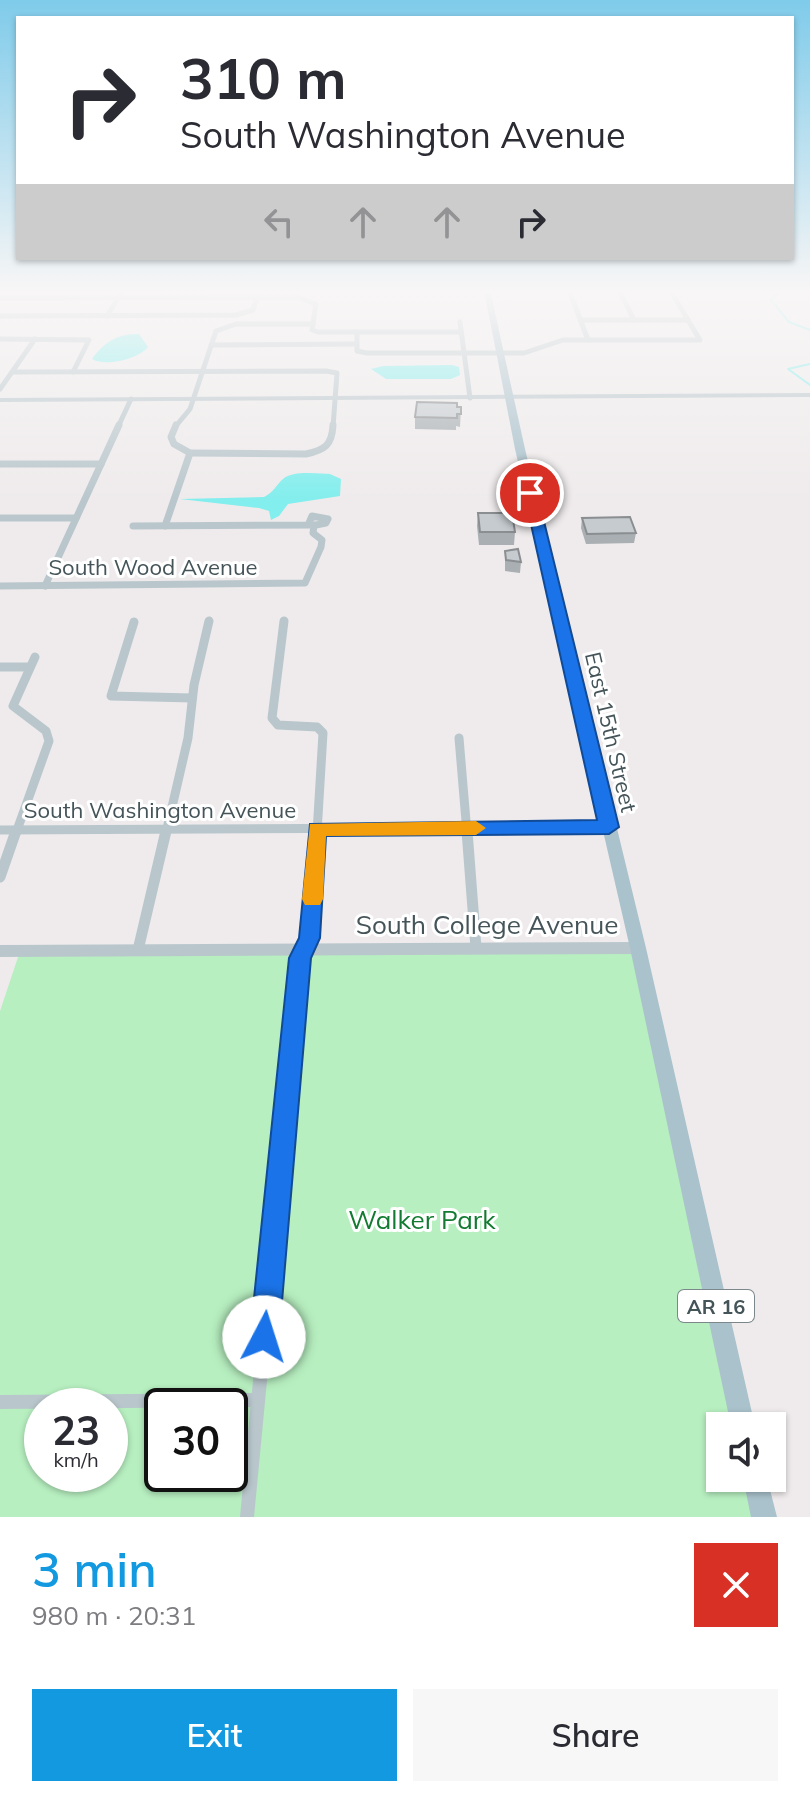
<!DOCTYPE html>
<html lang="en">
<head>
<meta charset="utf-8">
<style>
	body { margin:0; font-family:Mulish,sans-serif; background:#f7f7f7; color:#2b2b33; height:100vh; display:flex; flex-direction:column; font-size:30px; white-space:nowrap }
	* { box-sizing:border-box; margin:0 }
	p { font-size:26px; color:#7c7c81 }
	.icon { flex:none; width:44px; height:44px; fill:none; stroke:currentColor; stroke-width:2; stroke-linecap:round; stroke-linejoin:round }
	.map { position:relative; height:1517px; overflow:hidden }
	.panel { display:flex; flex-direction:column; background:#fff; flex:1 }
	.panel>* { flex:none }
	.top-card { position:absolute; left:16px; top:16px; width:778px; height:244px; border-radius:0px; box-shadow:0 2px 6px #0004; background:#fff; color:#2b2b33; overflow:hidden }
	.tools { position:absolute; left:706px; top:1412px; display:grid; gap:16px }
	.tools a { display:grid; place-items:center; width:80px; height:80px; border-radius:0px; background:#fff; box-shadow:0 2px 6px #0004; font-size:40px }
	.speed { position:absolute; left:24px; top:1388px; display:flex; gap:16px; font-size:40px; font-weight:700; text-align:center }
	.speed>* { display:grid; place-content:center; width:104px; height:104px; border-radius:50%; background:#fff; box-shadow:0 2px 6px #0004; line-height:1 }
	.speed small { font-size:20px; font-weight:400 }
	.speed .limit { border:4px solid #111; border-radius:12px; background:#fff; color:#111 }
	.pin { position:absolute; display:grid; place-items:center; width:68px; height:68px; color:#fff; margin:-34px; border:4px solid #fff; border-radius:50%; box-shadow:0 2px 8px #0007 }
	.me { position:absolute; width:88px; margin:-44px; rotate:5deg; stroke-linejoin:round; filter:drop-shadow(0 0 6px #0008) }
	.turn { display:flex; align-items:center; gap:28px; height:168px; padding:0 32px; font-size:36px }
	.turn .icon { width:104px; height:104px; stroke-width:2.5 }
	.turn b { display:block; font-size:56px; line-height:68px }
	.lanes { display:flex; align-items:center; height:76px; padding:0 32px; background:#0003; justify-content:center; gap:40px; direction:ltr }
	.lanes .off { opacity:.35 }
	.round { display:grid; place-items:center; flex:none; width:84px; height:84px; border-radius:0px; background:#f7f7f7 }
	.headline { display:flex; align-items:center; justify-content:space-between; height:136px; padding:0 32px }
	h1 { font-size:48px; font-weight:600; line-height:60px; color:#1399e0 }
	.action { display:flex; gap:16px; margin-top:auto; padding:16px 32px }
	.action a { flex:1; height:92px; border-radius:0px; background:#1399e0; color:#fff; font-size:32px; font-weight:600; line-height:92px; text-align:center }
	.action a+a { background:#f7f7f7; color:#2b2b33 }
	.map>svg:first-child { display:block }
</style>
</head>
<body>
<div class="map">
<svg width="810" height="1517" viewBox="0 0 810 1517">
	<rect width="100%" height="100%" fill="#efebec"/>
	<!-- green -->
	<path fill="#b7efc0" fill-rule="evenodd" d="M638,948L743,1426H720V1478H755L764,1517H0V1011L20,951ZM42,1406H110V1474H42ZM162,1406H230V1474H162Z"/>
	<!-- water -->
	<g fill="#82eeed">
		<path d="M139,334L148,347C139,359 105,367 92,359C104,342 118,333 139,334Z"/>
		<polygon points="452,365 459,367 460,375 451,379 386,379 371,369 383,366"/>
		<path d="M330,474L341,479L340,496L288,504L279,516L271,520L269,511L259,508L180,499L264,497C274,492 276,485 283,479C293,470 318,474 330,474Z"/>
	</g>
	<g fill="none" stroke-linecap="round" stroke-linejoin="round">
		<!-- stream -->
		<g stroke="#82eeed" stroke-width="2">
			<polyline points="781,290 771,300 789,322 810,330"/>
			<polyline points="810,364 788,369 810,385"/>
		</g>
		<!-- minor-far4 -->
		<g stroke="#b9c7cc" stroke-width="5">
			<polyline points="569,290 588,340"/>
			<polyline points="619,290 634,320"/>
			<polyline points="0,298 297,297 316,304 312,330 318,332 461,332"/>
			<polyline points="0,316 236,315 253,310 257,297"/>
			<polyline points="107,316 123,290"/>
			<polyline points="580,320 688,320"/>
			<polyline points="460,322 470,398"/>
			<polyline points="357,332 357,351 367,353 524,353 563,340 700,340 670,290"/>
			<polyline points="0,339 89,340 73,372"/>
			<polyline points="211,345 356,344"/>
			<polyline points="12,372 326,371 337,373 333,427"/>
			<polyline points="0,389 35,339"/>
			<polyline points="118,427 131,399"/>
			<polyline points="175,427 190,409 216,331 236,324 313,324"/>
		</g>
		<!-- minor-far3 -->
		<g stroke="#b9c7cc" stroke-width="7">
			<path d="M190,453L306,454C325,450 332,445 333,425"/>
			<polyline points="0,464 101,464"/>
			<polyline points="0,518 76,518"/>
			<polyline points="133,526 316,525 326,523 328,519 312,516 309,523"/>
			<polyline points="165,526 190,453 174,444 171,437 176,425"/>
			<polyline points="0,586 305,583 321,547 322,540 313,533 314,525"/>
			<polyline points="45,586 119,425"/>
		</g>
		<!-- minor-far2 -->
		<g stroke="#b9c7cc" stroke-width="9">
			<polyline points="284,621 272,718 278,725 317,727 323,733 317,833"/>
			<polyline points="134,622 111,696 192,698"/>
			<polyline points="0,667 30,667"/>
			<polyline points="459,738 467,833"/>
			<polyline points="0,830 609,827"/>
			<polyline points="16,833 49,741 46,731 13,706 35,657"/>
			<polyline points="166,833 188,738 194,685 209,621"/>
		</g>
		<!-- minor-far1 -->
		<g stroke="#b9c7cc" stroke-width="11">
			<polyline points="467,831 476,948"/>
			<polyline points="0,877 16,831"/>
			<polyline points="138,950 166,831"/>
			<polyline points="284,1131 300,958 310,938 317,831"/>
		</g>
		<!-- minor -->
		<g stroke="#b9c7cc" stroke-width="14">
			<polyline points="0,1402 258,1400"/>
			<polyline points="247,1517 284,1129"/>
		</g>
		<!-- tertiary -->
		<g fill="#b9c7cc" fill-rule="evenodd">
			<polygon points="810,393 810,397 0,402 0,398"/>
			<polygon points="638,942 643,944 645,948 643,952 638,954 0,957 0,945"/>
		</g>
		<!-- primary -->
		<g fill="#aac2cc" fill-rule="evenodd">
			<polygon points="484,290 490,290 525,449 646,948 755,1426 731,1426 630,948 515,449"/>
			<polygon points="743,1478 767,1478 777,1517 751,1517"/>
		</g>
	</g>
	<!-- wall -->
	<g fill="#a9afb2">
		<polygon points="457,407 461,407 460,427 456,426 456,430 415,429 415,417"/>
		<polygon points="478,513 515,532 514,545 479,545 477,526"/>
		<polygon points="582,518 636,533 634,543 586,544 581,528"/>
		<polygon points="505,551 521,562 520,573 505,571"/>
	</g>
	<!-- building -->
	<g fill="#c5cbcf" stroke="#8a8e91" stroke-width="2">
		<polygon points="417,402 457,403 457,407 461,407 461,414 457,414 457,418 415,417"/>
		<polygon points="478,513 512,513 515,532 480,532"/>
		<polygon points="630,517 636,533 587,534 582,518"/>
		<polygon points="518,549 521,562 506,560 505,551"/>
	</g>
	<!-- sky -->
	<linearGradient id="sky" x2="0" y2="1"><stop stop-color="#7fcbea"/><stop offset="0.58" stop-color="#f8f6f6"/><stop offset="1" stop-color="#f8f6f6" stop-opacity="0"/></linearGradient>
	<rect width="810" height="502" fill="url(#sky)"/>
	<!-- route -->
	<polygon fill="#1a73e8" stroke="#114b97" stroke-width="2" points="530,489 537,493 619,827 609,834 326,836 320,938 311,958 279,1337 275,1347 264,1352 254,1347 250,1337 289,958 299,938 310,824 597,820 524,493"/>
	<!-- slow -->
	<polygon fill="#f59e0b" points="476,821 486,828 476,835 326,836 323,899 320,905 305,905 302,899 310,824"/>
	<g text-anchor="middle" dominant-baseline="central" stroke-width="6" stroke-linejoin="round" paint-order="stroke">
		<!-- shield labels -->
		<rect fill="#fff" stroke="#7c878b" stroke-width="2" x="678" y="1290" width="76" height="32" rx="6"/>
		<g font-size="20" font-weight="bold" fill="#445459">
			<text x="716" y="1306">AR 16</text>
		</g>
		<!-- street labels -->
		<g font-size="22" fill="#445459" stroke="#fff">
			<text x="153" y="567">South Wood Avenue</text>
			<text transform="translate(611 732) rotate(77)">East 15th Street</text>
			<text x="160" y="810">South Washington Avenue</text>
		</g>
		<!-- near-street labels -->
		<g font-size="26" fill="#445459" stroke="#fff">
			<text x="487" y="924">South College Avenue</text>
		</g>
		<!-- near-park labels -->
		<g font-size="26" fill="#137b31" stroke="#fff">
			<text x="422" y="1219">Walker Park</text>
		</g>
	</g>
</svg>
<div class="tools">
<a><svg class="icon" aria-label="sound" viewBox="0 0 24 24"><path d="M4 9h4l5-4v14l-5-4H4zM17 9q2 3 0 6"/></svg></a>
</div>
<div class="speed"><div>23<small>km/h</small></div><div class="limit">30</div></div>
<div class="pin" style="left:530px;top:493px;background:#d93025"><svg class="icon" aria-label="arrive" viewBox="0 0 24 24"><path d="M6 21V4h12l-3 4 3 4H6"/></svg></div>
<svg class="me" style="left:264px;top:1337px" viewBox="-20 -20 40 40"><circle r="19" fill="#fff"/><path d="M0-13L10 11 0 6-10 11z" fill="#1a73e8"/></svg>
<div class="top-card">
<div class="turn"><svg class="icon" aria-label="right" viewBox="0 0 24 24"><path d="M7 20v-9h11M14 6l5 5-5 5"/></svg><div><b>310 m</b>South Washington Avenue</div></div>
<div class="lanes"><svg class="icon off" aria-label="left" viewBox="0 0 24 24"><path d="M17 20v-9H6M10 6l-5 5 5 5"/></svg><svg class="icon off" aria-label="ahead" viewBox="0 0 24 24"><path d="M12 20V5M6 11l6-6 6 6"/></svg><svg class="icon off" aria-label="ahead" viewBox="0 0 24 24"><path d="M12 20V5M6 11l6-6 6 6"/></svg><svg class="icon" aria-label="right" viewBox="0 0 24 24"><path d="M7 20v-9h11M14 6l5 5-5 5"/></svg></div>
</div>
</div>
<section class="panel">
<div class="headline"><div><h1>3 min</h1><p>980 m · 20:31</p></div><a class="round" style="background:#d93025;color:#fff"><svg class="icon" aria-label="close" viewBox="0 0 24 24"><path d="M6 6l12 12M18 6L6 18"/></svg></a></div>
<div class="action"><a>Exit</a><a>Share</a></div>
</section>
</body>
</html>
